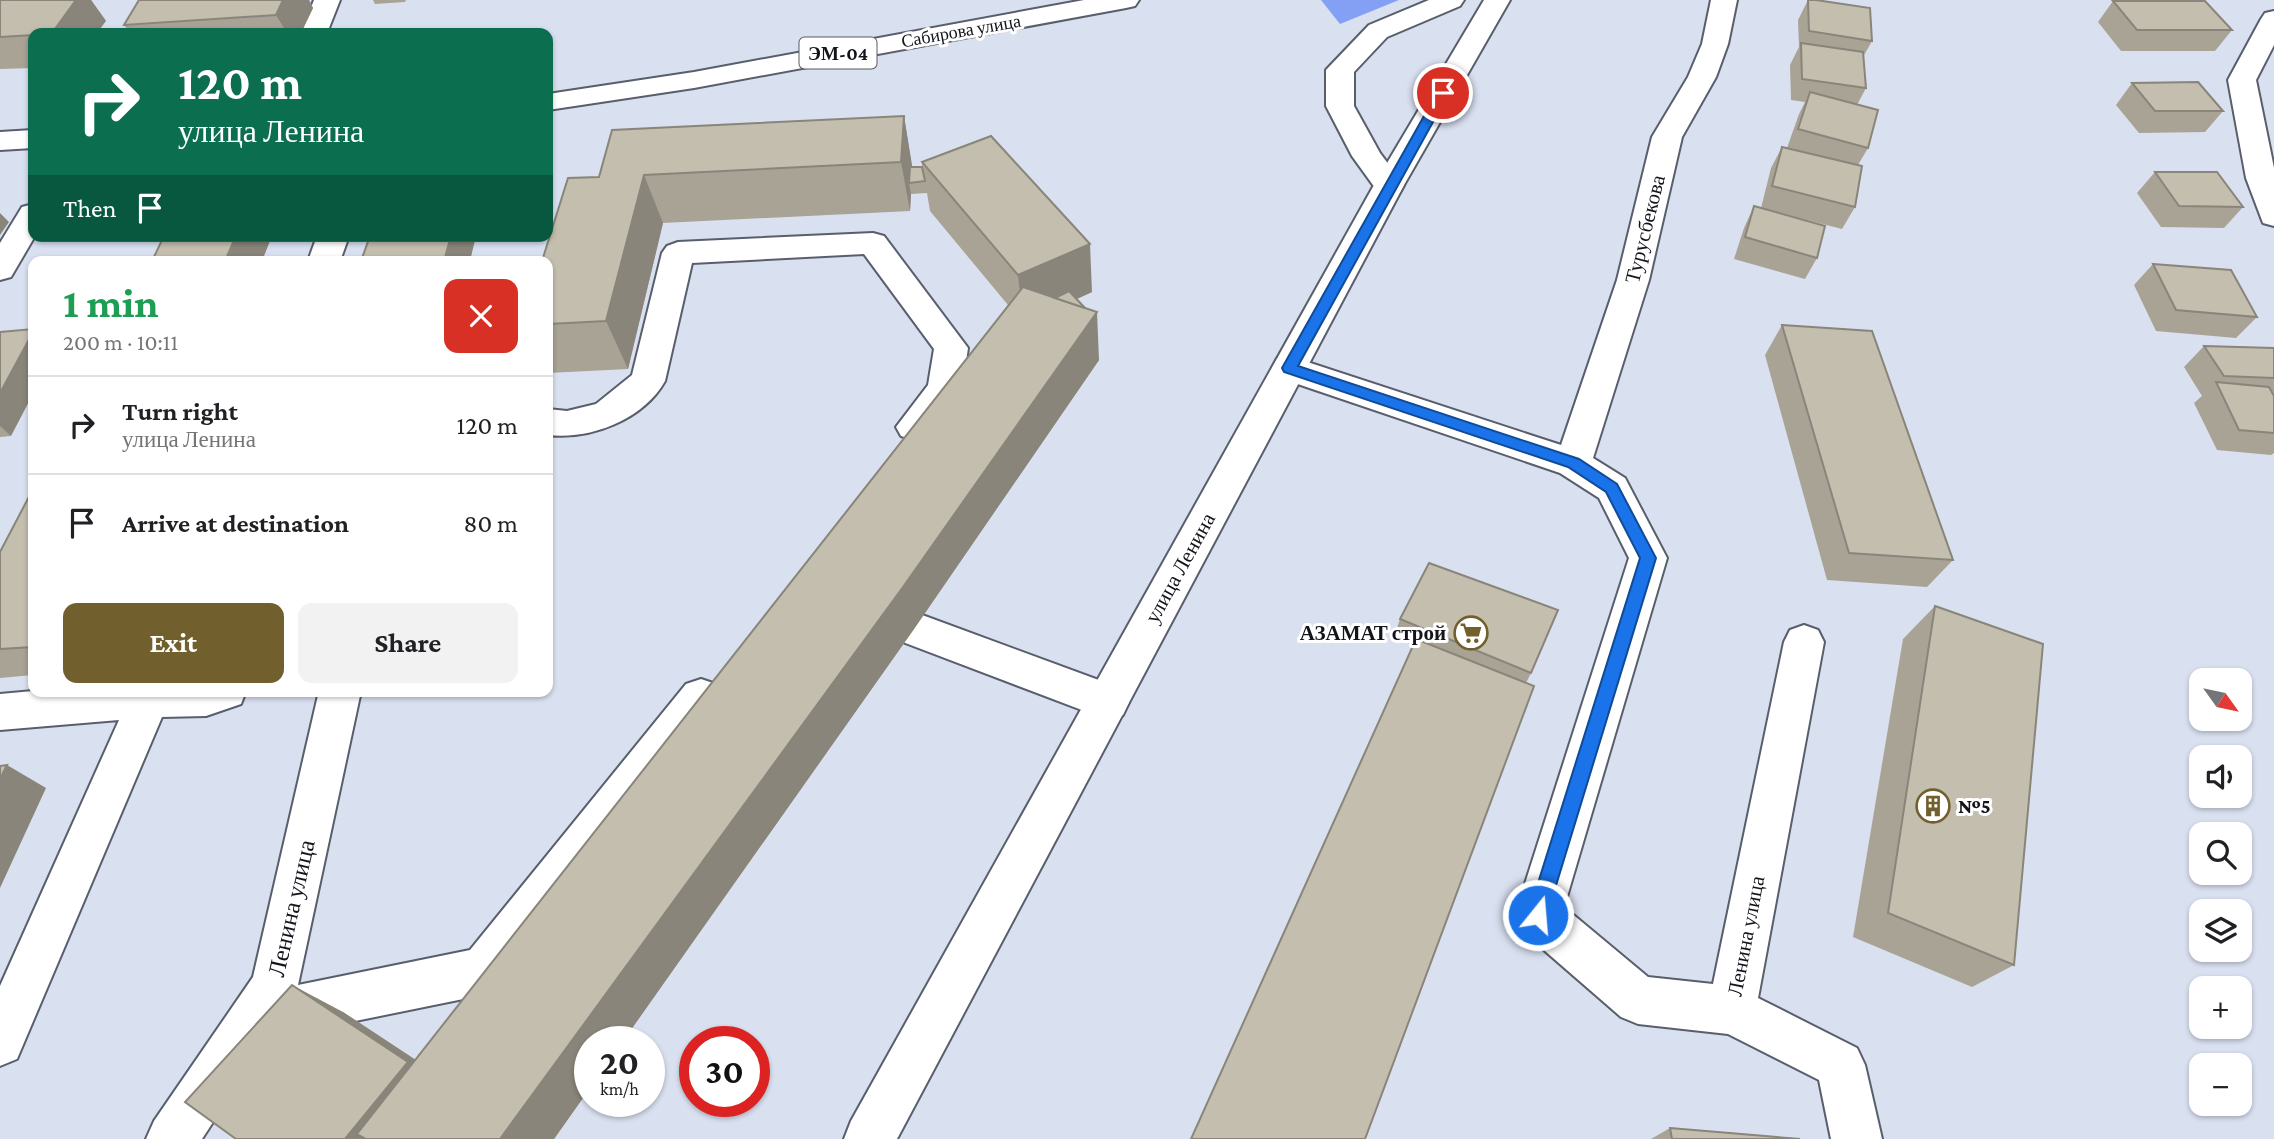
<!DOCTYPE html>
<html lang="en">
<head>
<meta charset="utf-8">
<style>
	body { margin:0; font-family:"Crimson Pro",serif; background:#f2f2f2; color:#202124; height:100vh; display:flex; flex-direction:column; font-size:26px; white-space:nowrap }
	* { box-sizing:border-box; margin:0 }
	p { font-size:23px; color:#757577 }
	.icon { flex:none; width:38px; height:38px; fill:none; stroke:currentColor; stroke-width:2; stroke-linecap:round; stroke-linejoin:round }
	.map { position:relative; flex:1; overflow:hidden }
	.panel { position:absolute; left:28px; top:256px; width:525px; height:441px; display:flex; flex-direction:column; background:#fff; border-radius:14px; box-shadow:0 2px 5px #0004 }
	.panel>* { flex:none }
	.banner { position:absolute; left:28px; top:28px; width:525px; height:214px; border-radius:14px; box-shadow:0 2px 5px #0004; background:#0b6e4f; color:#fff; overflow:hidden }
	.needle { width:46px; rotate:123deg }
	.buttons { position:absolute; left:2189px; top:668px; display:grid; gap:14px }
	.buttons a { display:grid; place-items:center; width:63px; height:63px; border-radius:14px; background:#fff; box-shadow:0 2px 5px #0004; font-size:35px }
	.speed { position:absolute; left:574px; top:1026px; display:flex; gap:14px; font-size:35px; font-weight:700; text-align:center }
	.speed>* { display:grid; place-content:center; width:91px; height:91px; border-radius:50%; background:#fff; box-shadow:0 2px 5px #0004; line-height:1 }
	.speed small { font-size:18px; font-weight:400 }
	.speed .limit { border:10px solid #d22; background:#fff; color:#111 }
	.pin { position:absolute; display:grid; place-items:center; width:60px; height:60px; color:#fff; margin:-30px; border:4px solid #fff; border-radius:50%; box-shadow:0 2px 7px #0007 }
	.me { position:absolute; width:77px; margin:-38px; rotate:17deg; stroke-linejoin:round; filter:drop-shadow(0 0 5px #0008) }
	.turn { display:flex; align-items:center; gap:24px; height:147px; padding:0 35px; font-size:32px }
	.turn .icon { width:91px; height:91px; stroke-width:2.5 }
	.turn b { display:block; font-size:49px; line-height:60px }
	.then { display:flex; align-items:center; height:66px; padding:0 35px; background:#0003; gap:14px; font-size:26px }
	.round { display:grid; place-items:center; flex:none; width:74px; height:74px; border-radius:14px; background:#f2f2f2 }
	.headline { display:flex; align-items:center; justify-content:space-between; height:119px; padding:0 35px }
	h1 { font-size:42px; font-weight:700; line-height:52px; color:#1e9e55 }
	.cta { display:flex; gap:14px; margin-top:auto; padding:14px 35px }
	.cta a { flex:1; height:80px; border-radius:14px; background:#725f2e; color:#fff; font-size:28px; font-weight:700; line-height:80px; text-align:center }
	.cta a+a { background:#f2f2f2; color:#202124 }
	ul { padding:0; list-style:none }
	li { display:flex; align-items:center; gap:21px; height:98px; padding:0 35px; border-top:2px solid #e0e0e0 }
	li div { flex:1 }
	li b { display:block; font-size:26px }
	li em { font-style:normal }
	.map>svg:first-child { display:block }
</style>
</head>
<body>
<div class="map">
<svg width="2274" height="1139" viewBox="0 0 2274 1139">
	<rect width="100%" height="100%" fill="#d9e0f0"/>
	<!-- forest -->
	<polygon fill="#84a0f5" points="1321,0 1399,0 1340,24"/>
	<g fill="none" stroke-linecap="round" stroke-linejoin="round">
		<defs>
			<g id="minor">
				<polygon points="314,0 340,0 327,33 301,33"/>
				<polygon points="1429,0 1464,0 1460,6 1387,37 1354,72 1354,106 1380,153 1404,185 1400,192 1389,195 1378,192 1352,156 1326,106 1326,70 1369,25"/>
				<polygon points="1711,0 1737,0 1728,44 1716,77 1682,137 1649,280 1593,458 1625,478 1667,558 1564,907 1648,977 1713,984 1784,642 1790,630 1804,625 1818,630 1824,642 1758,998 1857,1048 1865,1065 1882,1139 1831,1139 1819,1080 1728,1034 1638,1024 1621,1017 1522,931 1515,915 1629,558 1599,498 1560,473 1277,377 1272,368 1277,359 1289,356 1561,445 1617,280 1652,137 1688,77 1702,44"/>
				<polygon points="2274,11 2274,45 2256,80 2274,168 2274,226 2263,223 2246,178 2228,80 2261,19 2265,13"/>
				<polygon points="33,204 35,236 11,277 0,280 0,243 22,207"/>
				<path d="M873,233L884,236L968,348L962,389L957,398L927,436L914,440L901,436L896,427L928,385L934,349L864,254L692,263L665,381C643,420 590,440 548,435V409L567,411L596,404L632,375L662,253L667,246L678,242Z"/>
				<polygon points="317,236 349,236 340,261 308,261"/>
				<polygon points="914,612 1123,689 1129,702 1123,715 1108,720 900,641 894,629 900,617"/>
				<polygon points="701,679 716,684 722,697 716,710 500,988 483,995 267,1039 202,1139 146,1139 154,1121 253,977 319,691 361,691 298,985 470,950 686,684"/>
				<polygon points="33,691 246,691 241,704 206,716 162,717 17,1059 0,1066 0,986 119,720 0,730 0,694"/>
			</g>
			<polygon id="major" points="1484,0 1510,0 1404,185 897,1139 844,1139 851,1121 1374,185"/>
			<g id="highway">
				<polygon points="1084,0 1139,0 1135,6 1126,8 694,88 548,110 548,94 694,72"/>
				<polygon points="33,130 33,148 0,150 0,132"/>
			</g>
		</defs>
		<!-- minor casing -->
		<use href="#minor" stroke="#585e6b" stroke-width="4"/>
		<!-- major casing -->
		<use href="#major" stroke="#585e6b" stroke-width="4"/>
		<!-- highway casing -->
		<use href="#highway" stroke="#585e6b" stroke-width="4"/>
		<!-- minor -->
		<use href="#minor" fill="#fff" fill-rule="evenodd"/>
		<!-- major -->
		<use href="#major" fill="#fff" fill-rule="evenodd"/>
		<!-- highway -->
		<use href="#highway" fill="#fff" fill-rule="evenodd"/>
	</g>
	<!-- wall -->
	<g fill="#a9a396">
		<polygon points="0,0 91,0 106,21 33,33 33,68 0,69"/>
		<polygon points="139,0 309,0 313,8 301,33 130,33 124,25"/>
		<polygon points="373,0 406,0 405,2 375,4"/>
		<polygon points="1808,0 1816,0 1872,41 1863,57 1866,88 1857,105 1868,148 1858,165 1855,207 1842,229 1761,208 1771,168 1782,147 1787,148 1799,114 1805,102 1791,100 1790,65 1799,47 1798,20"/>
		<polygon points="2113,1 2232,30 2215,51 2121,51 2098,22"/>
		<polygon points="2132,83 2223,111 2205,132 2139,133 2116,105"/>
		<polygon points="904,116 912,167 922,167 922,162 1092,292 1077,299 1099,360 914,629 623,1041 590,1041 590,1088 554,1139 236,1139 343,1012 415,1060 1008,305 930,211 927,193 911,194 910,211 663,223 628,369 548,373 548,261 599,177"/>
		<polygon points="2155,172 2243,207 2224,228 2161,227 2137,193"/>
		<polygon points="1754,206 1817,258 1805,279 1734,259 1744,228"/>
		<polygon points="2153,264 2257,317 2236,338 2156,331 2134,285"/>
		<polygon points="1782,325 1953,560 1927,587 1827,580 1765,355"/>
		<polygon points="0,332 11,436 0,437"/>
		<polygon points="2204,346 2274,349 2274,453 2271,455 2217,450 2194,403 2202,396 2184,367"/>
		<polygon points="33,489 33,675 0,678 0,552"/>
		<polygon points="1935,606 2014,965 1972,987 1853,937 1903,639"/>
		<polygon points="1400,619 1531,673 1526,683 1413,645 1394,637"/>
		<polygon points="1670,1128 1800,1139 1651,1139"/>
	</g>
	<!-- shaded-wall -->
	<g fill="#89857a">
		<polygon points="76,0 91,0 106,21 97,33 52,33"/>
		<polygon points="283,0 309,0 313,8 301,33 287,33 276,15"/>
		<polygon points="904,116 912,165 912,182 909,183 911,194 910,211 901,162"/>
		<polygon points="644,175 663,223 628,369 606,321"/>
		<polygon points="0,213 9,222 0,235"/>
		<polygon points="236,236 272,236 262,261 225,261"/>
		<polygon points="451,236 476,236 470,261 444,261"/>
		<polygon points="1090,244 1092,292 1023,323 1018,275"/>
		<polygon points="1097,312 1099,360 914,629 623,1041 590,1041 590,1088 554,1139 500,1139"/>
		<polygon points="33,332 33,394 11,436 0,426 0,393"/>
		<polygon points="7,765 46,788 0,888 0,779"/>
		<polygon points="292,985 343,1012 454,1085 411,1139 345,1139"/>
	</g>
	<!-- building -->
	<g fill="#c4beae" stroke="#89857a" stroke-width="2">
		<polygon points="0,0 76,0 52,33 33,33 33,35 0,37"/>
		<polygon points="139,0 283,0 276,15 124,25"/>
		<polygon points="1808,0 1816,0 1870,8 1872,41 1809,31"/>
		<polygon points="2113,1 2205,1 2232,30 2137,30"/>
		<polygon points="1801,43 1863,52 1866,88 1802,79"/>
		<polygon points="2198,82 2223,111 2155,111 2132,83"/>
		<polygon points="1810,92 1878,110 1868,148 1798,129"/>
		<polygon points="904,116 901,162 644,175 606,321 548,324 548,261 542,261 568,178 599,177 612,130"/>
		<polygon points="991,136 1090,244 1018,275 922,162"/>
		<polygon points="1782,147 1862,166 1855,207 1772,186"/>
		<polygon points="910,167 922,167 925,181 909,183"/>
		<polygon points="2155,172 2217,172 2243,207 2179,206"/>
		<polygon points="1754,206 1825,226 1817,258 1745,237"/>
		<polygon points="164,236 236,236 225,261 152,261"/>
		<polygon points="370,236 451,236 444,261 361,261"/>
		<polygon points="2153,264 2231,270 2257,317 2176,310"/>
		<polygon points="1023,287 1097,312 903,587 500,1139 366,1139 357,1134"/>
		<polygon points="1069,291 1085,308 1055,298"/>
		<polygon points="1782,325 1872,331 1953,560 1849,553"/>
		<polygon points="33,329 33,332 0,393 0,332"/>
		<polygon points="2204,346 2274,348 2274,378 2224,376"/>
		<polygon points="2216,382 2269,387 2274,396 2274,433 2239,430"/>
		<polygon points="33,489 33,647 0,649 0,552"/>
		<polygon points="1429,563 1558,610 1531,673 1400,619"/>
		<polygon points="1935,606 2043,644 2014,965 1888,913"/>
		<polygon points="1416,639 1534,686 1365,1139 1191,1139"/>
		<polygon points="7,765 0,779 0,766"/>
		<polygon points="292,985 408,1062 345,1139 236,1139 185,1102"/>
		<polygon points="1670,1128 1800,1139 1672,1139"/>
	</g>
	<!-- route -->
	<polygon fill="#1a73e8" stroke="#114b97" stroke-width="2" points="1443,89 1449,93 1298,366 1579,459 1617,484 1656,558 1547,915 1544,922 1538,924 1531,922 1528,915 1640,558 1606,492 1568,467 1284,372 1282,368 1437,93"/>
	<!-- icons -->
	<defs>
		<symbol id="supermarket-ring" viewBox="-11 -11 22 22"><circle r="9.5" fill="#fff" stroke="#725f2e" stroke-width="1.5"/><path d="M-6-5.5h2.5l.6 2H6L4.5 2H-2.5L-4.4-4H-6ZM-1.5 3.2a1.3 1.3 0 1 0 .1 0ZM3 3.2a1.3 1.3 0 1 0 .1 0Z" fill="#725f2e"/></symbol>
		<symbol id="building-ring" viewBox="-11 -11 22 22"><circle r="9.5" fill="#fff" stroke="#725f2e" stroke-width="1.5"/><path d="M-4-6H4V6H1V3H-1V6H-4ZM-2.5-4.3h1.7v1.8h-1.7ZM.8-4.3h1.7v1.8H.8ZM-2.5-1h1.7V.8h-1.7ZM.8-1h1.7V.8H.8Z" fill="#725f2e"/></symbol>
	</defs>
	<g fill-rule="evenodd">
		<use href="#supermarket-ring" x="1452" y="614" width="38" height="38"/>
		<use href="#building-ring" x="1914" y="787" width="38" height="38"/>
	</g>
	<g text-anchor="middle" dominant-baseline="central" stroke-width="6" stroke-linejoin="round" paint-order="stroke">
		<!-- far-street labels -->
		<g font-size="18" fill="#13151b" stroke="#fff">
			<text transform="translate(961 31) rotate(-10)">Сабирова улица</text>
		</g>
		<!-- shield labels -->
		<rect fill="#fff" stroke="#5a5b5f" stroke-width="2" x="799.5" y="37.5" width="77" height="31" rx="5"/>
		<g font-size="19" font-weight="bold" fill="#13151b">
			<text x="838" y="53">ЭМ-04</text>
		</g>
		<!-- street labels -->
		<g font-size="21" fill="#13151b" stroke="#fff">
			<text transform="translate(1645 229) rotate(-76)">Турусбекова</text>
			<text transform="translate(1180 568) rotate(-61)">улица Ленина</text>
			<text transform="translate(1746 936) rotate(-79)">Ленина улица</text>
		</g>
		<!-- poi labels -->
		<g font-size="21" font-weight="bold" fill="#13151b" stroke="#fff" text-anchor="end">
			<text x="1446" y="633">АЗАМАТ строй</text>
			<text x="1958" y="806" text-anchor="start">№5</text>
		</g>
		<!-- near-street labels -->
		<g font-size="24" fill="#13151b" stroke="#fff">
			<text transform="translate(291 908) rotate(-77)">Ленина улица</text>
		</g>
	</g>
</svg>
<div class="buttons">
<a><svg class="needle" viewBox="-14 -14 28 28"><path d="M0-13l5 13h-10z" fill="#e53935"/><path d="M0 13l5-13h-10z" fill="#757577"/></svg></a>
<a><svg class="icon" aria-label="sound" viewBox="0 0 24 24"><path d="M4 9h4l5-4v14l-5-4H4zM17 9q2 3 0 6"/></svg></a>
<a><svg class="icon" aria-label="search" viewBox="0 0 24 24"><circle cx="10" cy="10" r="6"/><path d="M15 15l6 6"/></svg></a>
<a><svg class="icon" aria-label="layers" viewBox="0 0 24 24"><path d="M12 4l9 5-9 5-9-5zM3 14l9 5 9-5"/></svg></a>
<a>+</a>
<a>−</a>
</div>
<div class="speed"><div>20<small>km/h</small></div><div class="limit">30</div></div>
<div class="pin" style="left:1443px;top:93px;background:#d93025"><svg class="icon" aria-label="arrive" viewBox="0 0 24 24"><path d="M6 21V4h12l-3 4 3 4H6"/></svg></div>
<svg class="me" style="left:1538px;top:915px" viewBox="-20 -20 40 40"><circle r="17" fill="#1a73e8" stroke="#fff" stroke-width="3"/><path d="M0-11L8 9 0 5-8 9z" fill="#fff"/></svg>
<div class="banner">
<div class="turn"><svg class="icon" aria-label="right" viewBox="0 0 24 24"><path d="M7 20v-9h11M14 6l5 5-5 5"/></svg><div><b>120 m</b>улица Ленина</div></div>
<div class="then">Then<svg class="icon" aria-label="arrive" viewBox="0 0 24 24"><path d="M6 21V4h12l-3 4 3 4H6"/></svg></div>
</div>
<section class="panel">
<div class="headline"><div><h1>1 min</h1><p>200 m · 10:11</p></div><a class="round" style="background:#d93025;color:#fff"><svg class="icon" aria-label="close" viewBox="0 0 24 24"><path d="M6 6l12 12M18 6L6 18"/></svg></a></div>
<ul>
<li><svg class="icon" aria-label="right" viewBox="0 0 24 24"><path d="M7 20v-9h11M14 6l5 5-5 5"/></svg><div><b>Turn right</b><p>улица Ленина</p></div><em>120 m</em></li>
<li><svg class="icon" aria-label="arrive" viewBox="0 0 24 24"><path d="M6 21V4h12l-3 4 3 4H6"/></svg><div><b>Arrive at destination</b></div><em>80 m</em></li>
</ul>
<div class="cta"><a>Exit</a><a>Share</a></div>
</section>
</div>
</body>
</html>
